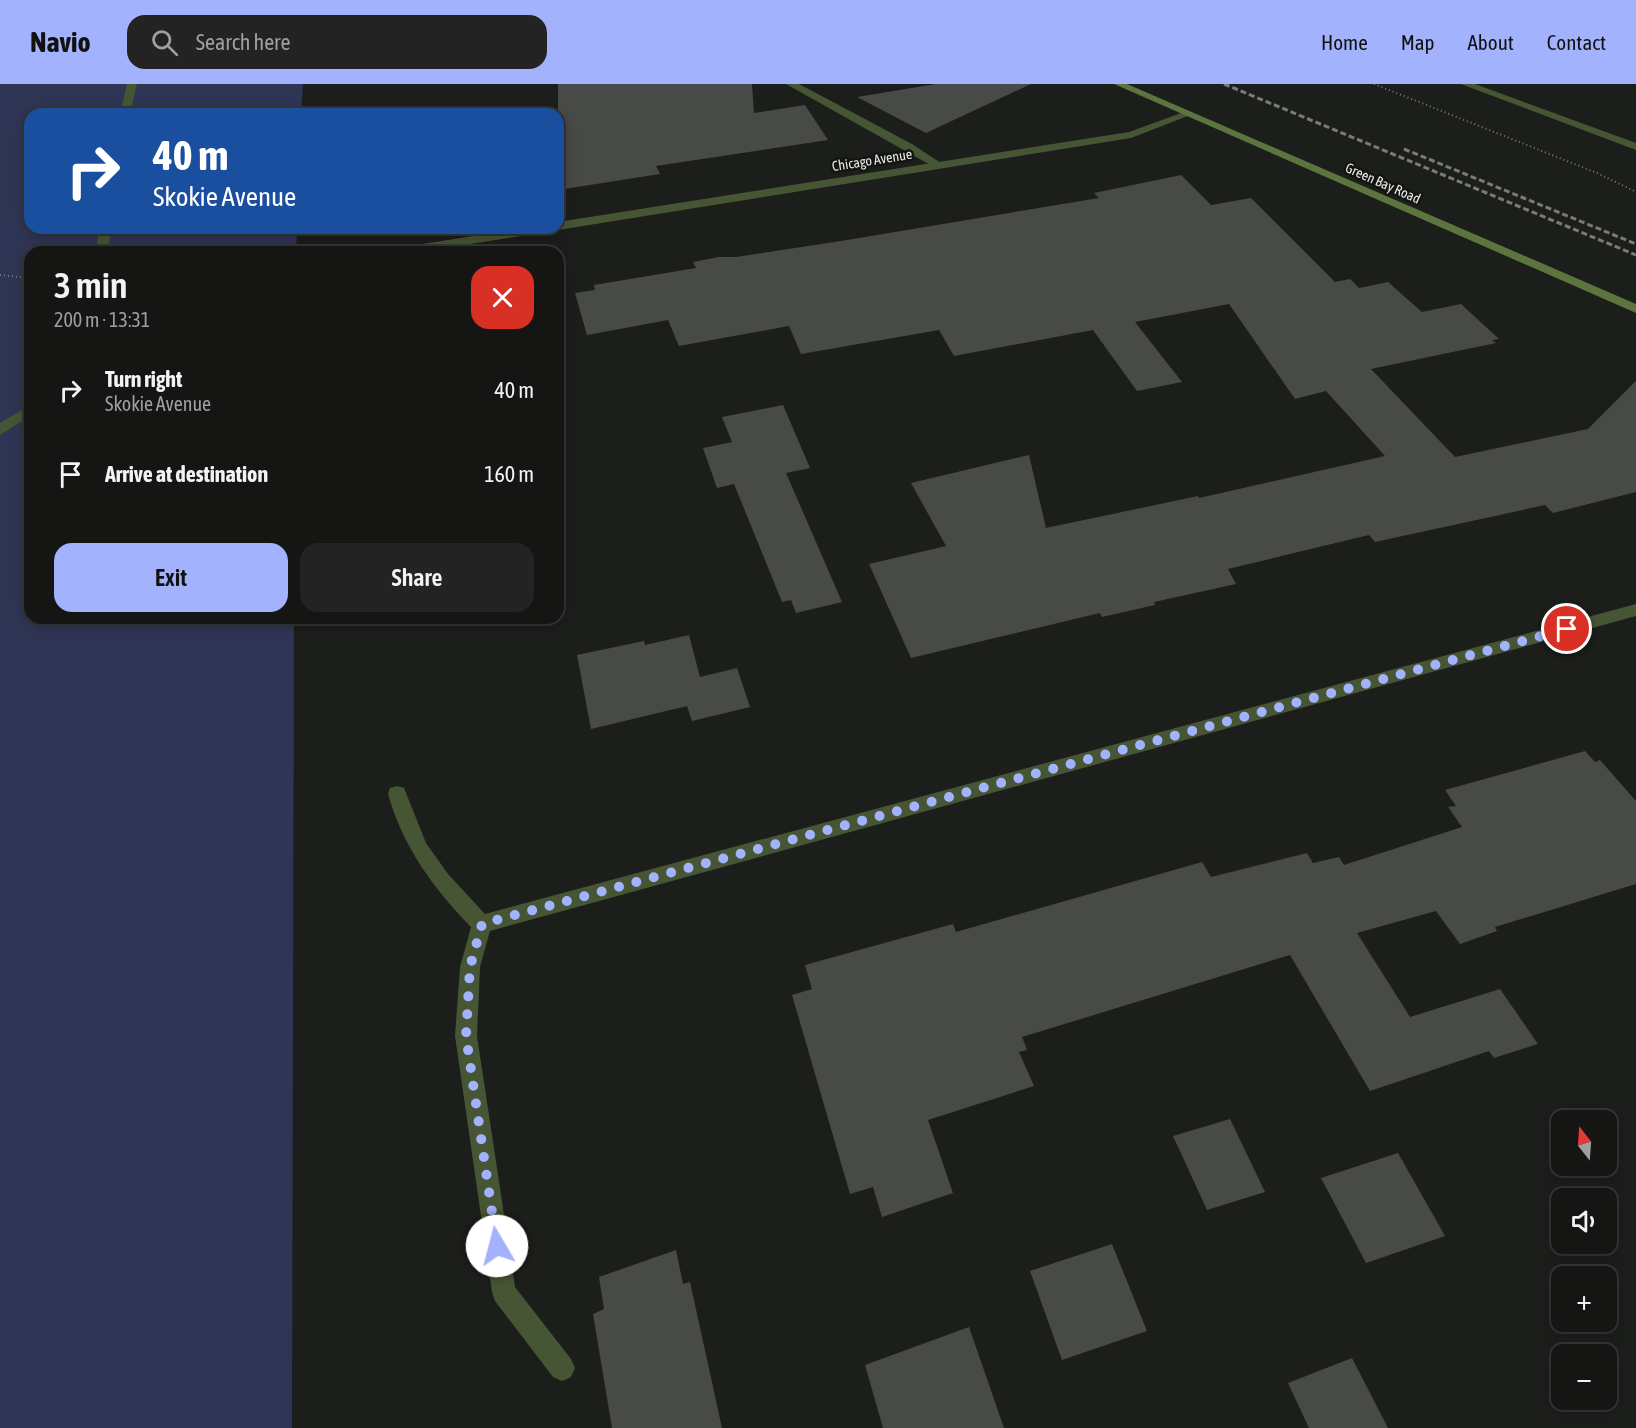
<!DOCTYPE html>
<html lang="en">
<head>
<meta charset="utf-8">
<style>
	body { margin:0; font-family:"Asap Condensed",sans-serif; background:#222322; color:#f1f3f6; height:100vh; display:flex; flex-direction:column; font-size:22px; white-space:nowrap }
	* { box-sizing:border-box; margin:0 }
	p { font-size:20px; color:#9d9fa0 }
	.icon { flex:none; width:33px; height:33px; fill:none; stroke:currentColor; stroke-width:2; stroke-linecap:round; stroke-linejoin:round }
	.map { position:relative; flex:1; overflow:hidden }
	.panel { position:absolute; left:24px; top:162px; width:540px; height:378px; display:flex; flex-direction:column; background:#151614; border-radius:18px; box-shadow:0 3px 15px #0003,0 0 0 2px #343534 }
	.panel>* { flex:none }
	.banner { position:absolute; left:24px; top:24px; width:540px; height:126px; border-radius:18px; box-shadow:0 3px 15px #0003,0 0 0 2px #343534; background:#1a4fa0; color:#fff; overflow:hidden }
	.needle { width:39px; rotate:343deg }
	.controls { position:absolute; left:1551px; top:1026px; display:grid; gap:12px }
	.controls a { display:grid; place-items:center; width:66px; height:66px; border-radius:12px; background:#151614; box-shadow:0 3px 15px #0003,0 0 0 2px #343534; font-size:30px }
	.pin { position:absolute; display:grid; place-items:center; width:51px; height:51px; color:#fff; margin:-26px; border:3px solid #fff; border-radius:50%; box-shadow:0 2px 6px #0007 }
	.me { position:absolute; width:66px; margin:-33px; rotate:352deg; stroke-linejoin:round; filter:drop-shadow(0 0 4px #0008) }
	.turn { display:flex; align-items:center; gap:21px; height:126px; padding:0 30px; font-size:27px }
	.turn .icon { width:78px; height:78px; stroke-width:2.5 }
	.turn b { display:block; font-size:42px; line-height:51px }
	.round { display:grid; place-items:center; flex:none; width:63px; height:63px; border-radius:18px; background:#222322 }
	.head { display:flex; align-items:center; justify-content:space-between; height:102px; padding:0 30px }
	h1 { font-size:36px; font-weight:600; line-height:45px }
	.primary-button { display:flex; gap:12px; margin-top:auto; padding:12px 30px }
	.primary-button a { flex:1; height:69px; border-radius:18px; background:#a3b2fd; color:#111; font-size:24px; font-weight:600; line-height:69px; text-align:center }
	.primary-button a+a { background:#222322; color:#f1f3f6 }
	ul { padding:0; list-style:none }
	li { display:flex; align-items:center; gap:18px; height:84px; padding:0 30px }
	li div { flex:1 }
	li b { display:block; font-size:22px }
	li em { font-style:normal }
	header { display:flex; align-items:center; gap:36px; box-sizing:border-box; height:84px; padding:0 30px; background:#a3b2fd; color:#111 }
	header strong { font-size:28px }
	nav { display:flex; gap:33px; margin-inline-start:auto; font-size:21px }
	.search { width:420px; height:54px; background:#222322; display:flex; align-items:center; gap:15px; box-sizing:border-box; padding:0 21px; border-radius:18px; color:#9d9fa0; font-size:22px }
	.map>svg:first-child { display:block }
</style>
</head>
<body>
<header>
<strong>Navio</strong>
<div class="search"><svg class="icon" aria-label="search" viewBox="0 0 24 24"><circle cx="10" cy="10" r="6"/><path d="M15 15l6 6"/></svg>Search here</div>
<nav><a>Home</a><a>Map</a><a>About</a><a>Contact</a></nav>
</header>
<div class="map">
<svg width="1636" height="1344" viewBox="0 0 1636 1344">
	<rect width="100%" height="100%" fill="#1c1e1b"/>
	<!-- green -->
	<polygon fill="#2f3554" points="0,0 303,0 301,30 30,30 30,144 297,144 296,168 30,168 30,534 294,534 292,1344 0,1344"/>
	<!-- building -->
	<g fill="#484a47">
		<polygon points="558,0 752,0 754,29 805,21 828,56 656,82 660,90 564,105 558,86"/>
		<polygon points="936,0 1031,0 926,49 857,13"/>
		<polygon points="1181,91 1211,121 1251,114 1335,198 1350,195 1359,204 1388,198 1422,228 1461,220 1499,255 1492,256 1496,259 1371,285 1455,373 1588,345 1636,297 1636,408 1553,429 1545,421 1375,458 1369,451 1228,485 1236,500 1154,518 1155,521 1102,533 1100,529 911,574 869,480 946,462 911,399 1029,371 1046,444 1198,412 1199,414 1385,372 1326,307 1295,315 1229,220 1135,238 1182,298 1137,307 1093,246 954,272 939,246 801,270 789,242 679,262 668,236 587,251 575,209 595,206 594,201 696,184 693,178 719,173 736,173 841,157 1099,114 1094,109"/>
		<polygon points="783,321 810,384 786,389 842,518 796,529 791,516 782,518 734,400 717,404 703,364 732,358 722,333"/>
		<polygon points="689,551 700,593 737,584 750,623 692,637 687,622 591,645 577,571 644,557 645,561"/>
		<polygon points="1585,667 1595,678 1600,676 1636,717 1636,800 1495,843 1497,847 1460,860 1436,827 1357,849 1410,933 1500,905 1538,960 1494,974 1489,967 1370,1007 1290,871 1022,953 1027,966 1019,968 1034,1002 928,1036 953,1109 882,1133 873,1103 850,1110 792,911 812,905 805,881 953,840 956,848 1202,778 1211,793 1307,769 1313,779 1339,773 1344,781 1462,743 1448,723 1456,722 1445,706"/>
		<polygon points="1230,1035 1265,1108 1207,1126 1173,1052"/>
		<polygon points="1398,1069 1445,1152 1366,1179 1321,1094"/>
		<polygon points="1112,1160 1147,1247 1062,1276 1030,1187"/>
		<polygon points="676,1166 683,1200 690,1198 722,1344 612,1344 593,1230 604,1225 599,1193"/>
		<polygon points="969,1243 1004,1344 883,1344 865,1281"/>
		<polygon points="1352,1274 1388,1344 1309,1344 1288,1299"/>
	</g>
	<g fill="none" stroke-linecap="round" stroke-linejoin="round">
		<!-- path -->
		<g stroke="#797b78" stroke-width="2" stroke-dasharray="1 3" stroke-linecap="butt">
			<polyline points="1374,0 1597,89 1636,108"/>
			<polyline points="0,191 30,194"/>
		</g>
		<!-- lane -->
		<g fill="#465533" fill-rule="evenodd">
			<polygon points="127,0 137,0 130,30 120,30"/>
			<polygon points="786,0 799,0 912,60 944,81 934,83"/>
			<polygon points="100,144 112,144 107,168 95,168"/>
			<polygon points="30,321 30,332 0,351 0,339"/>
		</g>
		<!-- street -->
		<g fill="#465533" fill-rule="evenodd">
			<polygon points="1461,0 1475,0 1636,59 1636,66"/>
			<polygon points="1184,28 1193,30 1131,54 558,146 554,144 558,144 558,138 1129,48"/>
			<polygon points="524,144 552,144 546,148 419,168 391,168 397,164"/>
			<path d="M1636,520V532L490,847L480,883L477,952L515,1203L571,1275L575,1284L571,1293L562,1297L553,1293L495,1217L492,1208L455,952L460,883L471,843C433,804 403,763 388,710L390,704L397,702L404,704L426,759L448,790L485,830Z"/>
		</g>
		<!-- secondary -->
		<polygon fill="#5c743e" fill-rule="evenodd" points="1114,0 1127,0 1636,220 1636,229"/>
		<!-- rail -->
		<g stroke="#797b78" stroke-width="3" stroke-dasharray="6 3" stroke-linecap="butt">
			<polyline points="1224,0 1636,171"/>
			<polyline points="1404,65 1636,160"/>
		</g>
	</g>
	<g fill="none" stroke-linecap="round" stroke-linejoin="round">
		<!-- route -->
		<polyline stroke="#a3b2fd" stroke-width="10" stroke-dasharray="0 18" points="497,1162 466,952 470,883 482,840 1567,545"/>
	</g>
	<g text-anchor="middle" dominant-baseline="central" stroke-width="5" stroke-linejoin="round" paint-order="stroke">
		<!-- far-street labels -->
		<g font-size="14" fill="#e9eae8" stroke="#131512">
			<text transform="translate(872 76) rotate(-9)">Chicago Avenue</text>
			<text transform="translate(1383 99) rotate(24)">Green Bay Road</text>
		</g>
	</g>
</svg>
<div class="controls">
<a><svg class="needle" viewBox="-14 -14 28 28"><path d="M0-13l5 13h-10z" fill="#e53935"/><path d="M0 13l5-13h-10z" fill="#9d9fa0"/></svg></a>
<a><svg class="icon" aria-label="sound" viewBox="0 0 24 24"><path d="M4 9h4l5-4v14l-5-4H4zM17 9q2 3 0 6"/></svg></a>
<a>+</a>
<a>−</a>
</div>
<div class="pin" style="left:1567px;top:545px;background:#d93025"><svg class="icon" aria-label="arrive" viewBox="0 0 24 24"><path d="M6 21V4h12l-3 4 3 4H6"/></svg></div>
<svg class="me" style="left:497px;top:1162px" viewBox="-20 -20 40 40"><circle r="19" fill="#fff"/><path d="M0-13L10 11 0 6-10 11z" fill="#a3b2fd"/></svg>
<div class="banner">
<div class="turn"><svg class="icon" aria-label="right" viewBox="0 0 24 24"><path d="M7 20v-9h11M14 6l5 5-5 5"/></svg><div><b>40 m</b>Skokie Avenue</div></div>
</div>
<section class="panel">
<div class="head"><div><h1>3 min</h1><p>200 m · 13:31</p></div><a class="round" style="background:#d93025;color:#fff"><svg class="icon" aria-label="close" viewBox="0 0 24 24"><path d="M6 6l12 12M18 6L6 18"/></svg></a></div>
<ul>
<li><svg class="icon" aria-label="right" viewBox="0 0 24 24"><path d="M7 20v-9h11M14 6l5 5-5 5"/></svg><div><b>Turn right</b><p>Skokie Avenue</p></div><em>40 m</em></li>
<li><svg class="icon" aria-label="arrive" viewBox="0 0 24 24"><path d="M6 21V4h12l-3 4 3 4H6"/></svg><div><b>Arrive at destination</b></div><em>160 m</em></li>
</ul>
<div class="primary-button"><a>Exit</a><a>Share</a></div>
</section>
</div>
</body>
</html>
